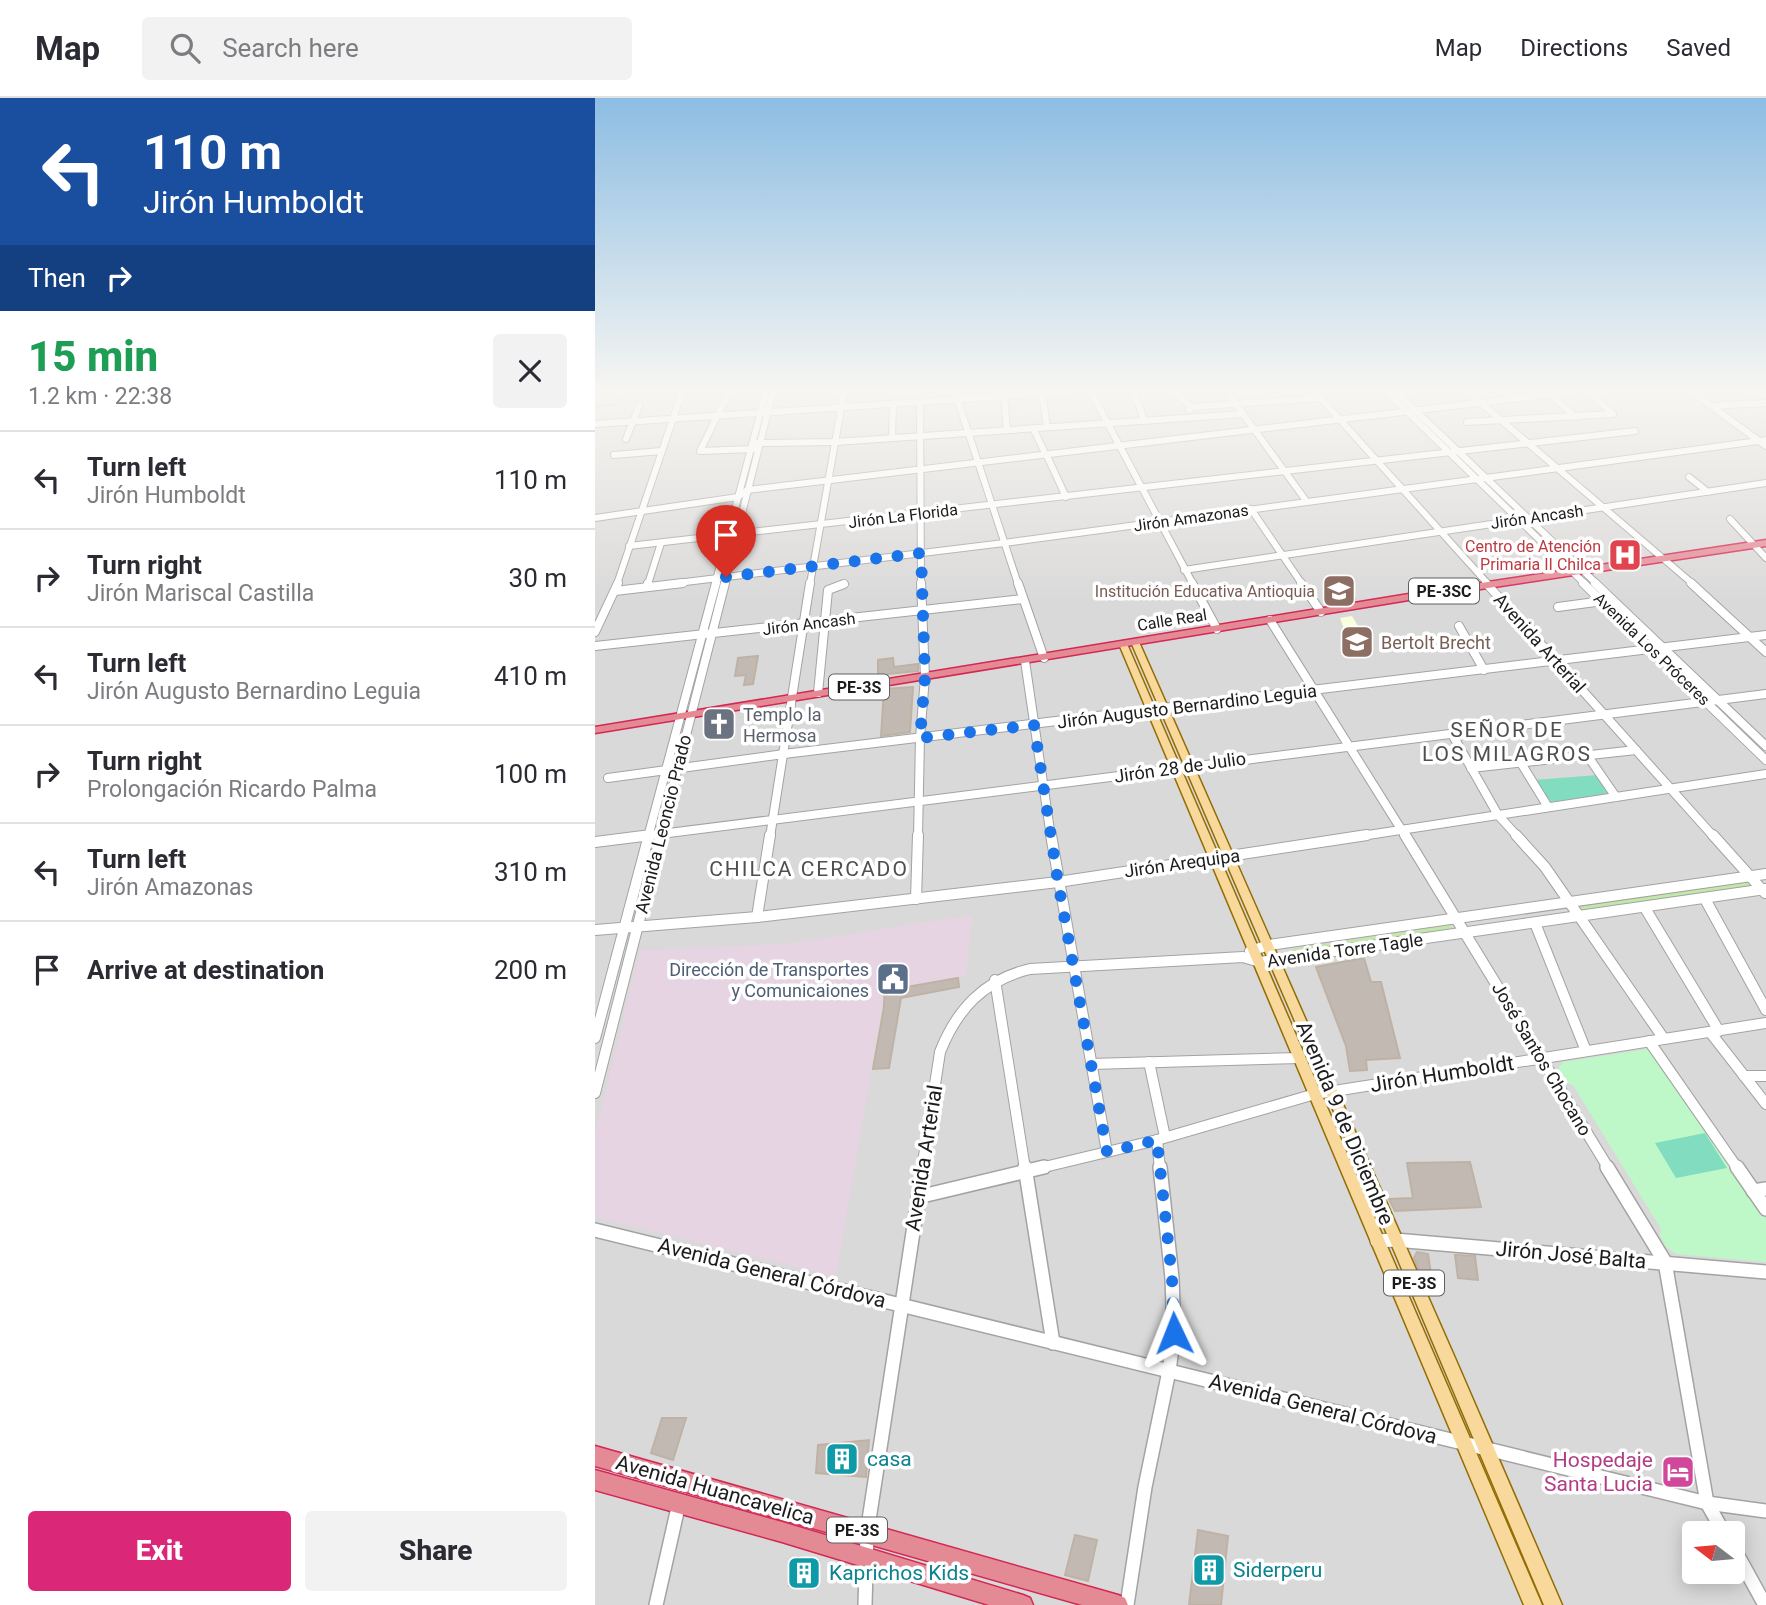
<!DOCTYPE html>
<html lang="en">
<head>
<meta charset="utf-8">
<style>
	body { margin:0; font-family:Roboto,sans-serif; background:#f2f2f3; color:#2b2b33; height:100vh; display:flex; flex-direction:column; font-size:26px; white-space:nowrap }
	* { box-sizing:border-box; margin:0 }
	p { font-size:23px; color:#7c7c81 }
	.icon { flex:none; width:38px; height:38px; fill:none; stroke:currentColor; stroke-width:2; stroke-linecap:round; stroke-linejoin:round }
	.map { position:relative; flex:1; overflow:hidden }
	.side { display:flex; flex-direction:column; background:#fff; width:595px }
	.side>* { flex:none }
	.guide { background:#1a4fa0; color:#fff; overflow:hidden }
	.needle { width:46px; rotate:286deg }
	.fabs { position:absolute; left:1087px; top:1423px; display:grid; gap:14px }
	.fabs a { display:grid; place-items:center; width:63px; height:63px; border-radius:7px; background:#fff; box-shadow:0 4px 18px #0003; font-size:35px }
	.pin { position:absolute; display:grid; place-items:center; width:60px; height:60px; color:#fff; margin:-72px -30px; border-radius:50% 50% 50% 0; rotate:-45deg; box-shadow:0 0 7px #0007 }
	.pin .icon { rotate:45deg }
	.me { position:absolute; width:77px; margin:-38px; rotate:358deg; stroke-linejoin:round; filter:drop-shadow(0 0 5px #0008) }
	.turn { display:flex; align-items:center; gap:24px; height:147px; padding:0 28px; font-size:32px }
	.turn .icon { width:91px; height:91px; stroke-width:2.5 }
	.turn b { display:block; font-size:49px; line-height:60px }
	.then { display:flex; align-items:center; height:66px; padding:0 28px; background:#0003; gap:14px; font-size:26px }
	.round { display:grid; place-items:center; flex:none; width:74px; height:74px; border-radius:7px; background:#f2f2f3 }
	.summary { display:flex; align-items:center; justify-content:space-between; height:119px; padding:0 28px }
	h1 { font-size:42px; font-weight:800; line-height:52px; color:#1e9e55 }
	.primary-button { display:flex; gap:14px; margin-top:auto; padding:14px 28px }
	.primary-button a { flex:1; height:80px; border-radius:7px; background:#db2777; color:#fff; font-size:28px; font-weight:800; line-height:80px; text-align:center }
	.primary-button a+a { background:#f2f2f3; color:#2b2b33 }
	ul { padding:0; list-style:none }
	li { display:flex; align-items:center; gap:21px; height:98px; padding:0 28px; border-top:2px solid #e1e1e2 }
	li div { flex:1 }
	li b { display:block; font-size:26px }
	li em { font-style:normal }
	header { display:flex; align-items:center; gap:42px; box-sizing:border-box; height:98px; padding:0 35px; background:#fff; border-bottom:2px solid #e1e1e2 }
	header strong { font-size:33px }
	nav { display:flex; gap:38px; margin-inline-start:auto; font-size:24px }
	.search { width:490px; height:63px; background:#f2f2f3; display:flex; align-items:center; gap:18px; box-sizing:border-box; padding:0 24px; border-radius:7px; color:#7c7c81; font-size:26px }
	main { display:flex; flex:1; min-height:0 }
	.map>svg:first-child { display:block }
</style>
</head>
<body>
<header>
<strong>Map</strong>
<div class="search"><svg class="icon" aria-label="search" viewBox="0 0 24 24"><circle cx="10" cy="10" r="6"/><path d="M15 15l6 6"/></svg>Search here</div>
<nav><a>Map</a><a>Directions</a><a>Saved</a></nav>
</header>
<main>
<section class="side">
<div class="guide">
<div class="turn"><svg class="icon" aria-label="left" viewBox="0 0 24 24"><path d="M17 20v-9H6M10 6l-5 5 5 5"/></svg><div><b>110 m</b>Jirón Humboldt</div></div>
<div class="then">Then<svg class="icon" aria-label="right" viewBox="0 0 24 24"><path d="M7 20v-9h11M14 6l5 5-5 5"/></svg></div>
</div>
<div class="summary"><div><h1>15 min</h1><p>1.2 km · 22:38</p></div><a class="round"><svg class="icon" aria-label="close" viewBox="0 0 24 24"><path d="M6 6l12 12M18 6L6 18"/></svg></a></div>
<ul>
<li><svg class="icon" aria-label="left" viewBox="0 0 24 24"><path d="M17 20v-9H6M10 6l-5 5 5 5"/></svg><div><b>Turn left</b><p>Jirón Humboldt</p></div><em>110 m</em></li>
<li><svg class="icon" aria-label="right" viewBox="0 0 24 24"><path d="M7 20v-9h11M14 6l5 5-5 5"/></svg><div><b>Turn right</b><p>Jirón Mariscal Castilla</p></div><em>30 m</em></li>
<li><svg class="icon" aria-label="left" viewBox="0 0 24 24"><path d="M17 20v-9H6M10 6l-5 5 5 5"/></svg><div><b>Turn left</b><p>Jirón Augusto Bernardino Leguia</p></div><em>410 m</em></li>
<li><svg class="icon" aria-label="right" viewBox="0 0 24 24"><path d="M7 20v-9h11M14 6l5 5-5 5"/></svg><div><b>Turn right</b><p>Prolongación Ricardo Palma</p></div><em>100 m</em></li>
<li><svg class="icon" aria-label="left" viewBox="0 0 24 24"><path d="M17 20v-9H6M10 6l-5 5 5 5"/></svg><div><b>Turn left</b><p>Jirón Amazonas</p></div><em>310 m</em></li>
<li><svg class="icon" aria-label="arrive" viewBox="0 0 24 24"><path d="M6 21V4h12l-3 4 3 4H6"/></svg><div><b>Arrive at destination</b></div><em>200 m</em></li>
</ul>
<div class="primary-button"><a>Exit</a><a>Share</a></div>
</section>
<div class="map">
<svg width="1171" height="1507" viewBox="0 0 1171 1507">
	<rect width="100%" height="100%" fill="#edeae2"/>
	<!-- residential -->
	<path fill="#dad9d9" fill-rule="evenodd" d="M0,294H1171V1507H0ZM1099,1435H1138V1474H1099Z"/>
	<!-- industrial -->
	<polygon fill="#e6d4e2" points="377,817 371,878 290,892 241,1179 0,1119 0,1036 45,852 191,846"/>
	<!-- education -->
	<polygon fill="#fbfeda" points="757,518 764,530 774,557 759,557 745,520"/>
	<!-- grass -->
	<g fill="#c2e7a8">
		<polygon points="1155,782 1161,791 990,817 985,808"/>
		<polygon points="855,827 860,834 699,857 696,851"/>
	</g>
	<!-- park -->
	<polygon fill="#bff8c8" points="1054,951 1171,1115 1171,1164 1081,1156 1070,1148 1065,1138 1066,1131 978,987 969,984 963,971 968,964"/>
	<!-- pitch -->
	<g fill="#81dcc0">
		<polygon points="1003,677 1013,696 956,704 939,682"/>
		<polygon points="1110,1035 1132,1070 1081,1080 1060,1045"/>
	</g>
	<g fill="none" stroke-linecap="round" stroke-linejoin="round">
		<!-- stream -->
		<polyline stroke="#a3cadb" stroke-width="2" points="0,309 23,306 33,294"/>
	</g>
	<!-- building -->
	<g fill="#c2bab2" stroke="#bfb2a5" stroke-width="2">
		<polygon points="731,485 739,485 741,490 754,489 760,501 740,504"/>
		<polygon points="163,558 158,586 149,587 151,577 140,578 143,560"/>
		<polygon points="298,560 299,569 323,566 323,573 283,577 283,562"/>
		<polygon points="318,589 315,634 286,638 289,591"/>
		<polygon points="769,860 776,884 786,884 805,960 771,962 772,972 755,973 751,948 721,869"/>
		<polygon points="306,874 306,890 363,880 364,889 306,900 294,970 278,971 289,909 290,876"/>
		<polygon points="875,1064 886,1109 800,1113 794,1101 818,1100 812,1065"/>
		<polygon points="822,1154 833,1156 836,1176 825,1175 819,1160"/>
		<polygon points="860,1157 880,1158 883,1182 863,1180"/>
		<polygon points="67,1320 91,1320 78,1362 56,1355"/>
		<polygon points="274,1342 271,1379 221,1375 223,1347"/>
		<polygon points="603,1432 633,1438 626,1507 594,1507"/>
		<polygon points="480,1437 502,1442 493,1483 470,1477"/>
		<polygon points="203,1459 224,1463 215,1491 194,1488"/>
	</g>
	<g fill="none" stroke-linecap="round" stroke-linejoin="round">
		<defs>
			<g id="minor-far3">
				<polyline points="134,294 105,353 159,351"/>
				<polyline points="360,294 423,486"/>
				<polyline points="496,294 598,486"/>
				<polyline points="539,294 549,322"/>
				<polyline points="579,294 596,309 594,312"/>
				<polyline points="632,294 712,404"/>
				<polyline points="720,294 893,486"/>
				<polyline points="792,294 990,486"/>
				<polyline points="801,294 1002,486"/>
				<polyline points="873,294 1098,486"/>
				<polyline points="995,294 1018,316"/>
				<polyline points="1097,294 1171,348"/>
				<polyline points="447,295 452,329"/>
				<polyline points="953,295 981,319"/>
				<polyline points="409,298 412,332"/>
				<polyline points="325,305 326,486"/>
				<polyline points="1116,308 1171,305"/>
				<polyline points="596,309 725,300"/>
				<polyline points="872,324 1018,316"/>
				<polyline points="0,326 471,294"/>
				<polyline points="438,330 449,353"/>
				<polyline points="297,340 298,307"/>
				<polyline points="31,341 44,308"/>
				<polyline points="159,345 240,344 648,316"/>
				<polyline points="19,357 66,353"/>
				<polyline points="452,358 471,399"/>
				<polyline points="1094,379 1113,394"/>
				<polyline points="656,411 707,486"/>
				<polyline points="0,420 143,399 152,392 976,294"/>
				<polyline points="1135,421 1171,460"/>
				<polyline points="34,448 1040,333"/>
				<polyline points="589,472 1171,385"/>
				<polyline points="22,486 87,294"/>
				<polyline points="53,486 66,445"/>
				<polyline points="74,486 409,445 1171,342"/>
				<polyline points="120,486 171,294"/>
				<polyline points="129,486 178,294"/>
				<polyline points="215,486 249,294"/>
			</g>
			<g id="minor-far2">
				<polyline points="423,485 449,560"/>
				<polyline points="597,485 622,531"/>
				<polyline points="706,485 726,514"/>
				<polyline points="891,485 1119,739"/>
				<polyline points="988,485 1171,662"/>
				<polyline points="1000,485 1171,648"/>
				<polyline points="1096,485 1171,554"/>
				<polyline points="52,488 53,485"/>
				<polyline points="20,493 88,485"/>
				<polyline points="963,509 1008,503"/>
				<polyline points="675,522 811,739"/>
				<polyline points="864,528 889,572"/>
				<polyline points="0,534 23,485"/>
				<polyline points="0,548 428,501"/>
				<polyline points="430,563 456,739"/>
				<polyline points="223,595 233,492 249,486"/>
				<polyline points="857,636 903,717 923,739"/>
				<polyline points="992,657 1021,699"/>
				<polyline points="926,665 953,709"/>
				<polyline points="876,670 1041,652"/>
				<polyline points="13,680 189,656 1171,537"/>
				<polyline points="42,739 1171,596"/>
				<polyline points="53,739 121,485"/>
				<polyline points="65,739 130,485"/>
				<polyline points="175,739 215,485"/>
				<polyline points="323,739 325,640 330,579 326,485"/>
				<polyline points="760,739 1171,676"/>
			</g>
			<g id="minor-far1">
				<polyline points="456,737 512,1054"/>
				<polyline points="810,737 1014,1071"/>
				<polyline points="921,737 950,769 1069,941"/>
				<polyline points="1118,737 1170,795"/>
				<polyline points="0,744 56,737"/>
				<polyline points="321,801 323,737"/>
				<polyline points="1110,801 1171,912"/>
				<polyline points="1050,810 1124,933"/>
				<polyline points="162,819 175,737"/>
				<polyline points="940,825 991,953"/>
				<polyline points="0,832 162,819 463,784 772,737"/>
				<polyline points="655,853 674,847 1171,776"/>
				<polyline points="400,882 430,1071"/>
				<polyline points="1115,934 1171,1006"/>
				<polyline points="0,940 54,737"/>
				<polyline points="1054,943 1143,1071"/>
				<polyline points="554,964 570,1039"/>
				<polyline points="496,966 705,960"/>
				<polyline points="1149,978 1171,978"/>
				<polyline points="0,995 66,737"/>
				<polyline points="562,1042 565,1071"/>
				<path d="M327,1071L345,954C362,911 389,882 435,871L648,859L665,864L1171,791"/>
				<polyline points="441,1071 562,1042 720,996 1171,925"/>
			</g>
			<g id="minor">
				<polyline points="430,1069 458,1245"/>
				<polyline points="1012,1069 1070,1164 1112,1405 1129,1435"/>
				<polyline points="1142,1069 1171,1111"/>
				<polyline points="1158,1093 1171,1091"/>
				<polyline points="323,1099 449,1069"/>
				<polyline points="0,1132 1112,1405 1171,1413"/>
				<polyline points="782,1143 800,1142 1171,1174"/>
				<polyline points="1138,1449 1170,1507"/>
				<polyline points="61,1507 84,1405"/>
				<polyline points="270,1507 272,1435 328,1069"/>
				<polyline points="532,1507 550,1389 574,1273 579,1235 577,1180 565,1069"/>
			</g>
			<g id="major">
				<polygon points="540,541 544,544 860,1260 967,1507 949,1507 798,1150 536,544"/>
				<polygon points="528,543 532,546 947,1507 929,1507 524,546"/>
			</g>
			<g id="highway">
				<polygon points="1171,442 1171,448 826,500 0,635 0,629 826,494"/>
				<polygon points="0,1348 523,1497 530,1500 533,1507 487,1507 0,1368"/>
				<polygon points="0,1372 187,1424 428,1497 435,1500 438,1507 394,1507 187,1444 0,1392"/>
			</g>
		</defs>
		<!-- minor-far3 casing -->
		<use href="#minor-far3" stroke="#a3a3a3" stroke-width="8"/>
		<!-- minor-far2 casing -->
		<use href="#minor-far2" stroke="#a3a3a3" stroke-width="10"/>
		<!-- minor-far1 casing -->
		<use href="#minor-far1" stroke="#a3a3a3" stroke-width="12"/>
		<!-- minor casing -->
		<use href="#minor" stroke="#a3a3a3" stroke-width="16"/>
		<!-- major casing -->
		<use href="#major" stroke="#916d03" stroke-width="3"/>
		<!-- highway casing -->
		<use href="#highway" stroke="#d32755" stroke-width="3"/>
		<!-- minor-far3 -->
		<use href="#minor-far3" stroke="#fff" stroke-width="6"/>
		<!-- minor-far2 -->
		<use href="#minor-far2" stroke="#fff" stroke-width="8"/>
		<!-- minor-far1 -->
		<use href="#minor-far1" stroke="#fff" stroke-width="10"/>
		<!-- minor -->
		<use href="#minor" stroke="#fff" stroke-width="13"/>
		<!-- major -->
		<use href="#major" fill="#f9d89b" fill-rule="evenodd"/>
		<!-- highway -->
		<use href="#highway" fill="#e48a94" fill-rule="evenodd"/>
	</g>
	<!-- sky -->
	<linearGradient id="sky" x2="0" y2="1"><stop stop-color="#8cbde3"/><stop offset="0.58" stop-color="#f7f6f2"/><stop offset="1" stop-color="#f7f6f2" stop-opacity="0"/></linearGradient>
	<rect width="1171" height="505" fill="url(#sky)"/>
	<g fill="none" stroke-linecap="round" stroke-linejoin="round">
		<!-- route -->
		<polyline stroke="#1a73e8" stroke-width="12" stroke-dasharray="0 21.6" points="131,479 326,455 330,579 325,640 439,627 463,784 512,1054 562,1042 577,1180 579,1235"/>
	</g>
	<!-- icons -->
	<defs>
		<symbol id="hospital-square" viewBox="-11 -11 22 22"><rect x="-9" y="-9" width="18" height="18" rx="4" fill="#e0444e" stroke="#fff"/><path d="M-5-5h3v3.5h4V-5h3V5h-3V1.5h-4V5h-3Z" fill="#fff"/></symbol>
		<symbol id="school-square" viewBox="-11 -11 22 22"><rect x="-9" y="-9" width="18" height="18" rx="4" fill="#8d6e63" stroke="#fff"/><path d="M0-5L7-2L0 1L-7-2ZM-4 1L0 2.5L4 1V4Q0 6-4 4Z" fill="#fff"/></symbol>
		<symbol id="church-square" viewBox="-11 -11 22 22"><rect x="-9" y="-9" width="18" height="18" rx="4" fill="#6b7280" stroke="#fff"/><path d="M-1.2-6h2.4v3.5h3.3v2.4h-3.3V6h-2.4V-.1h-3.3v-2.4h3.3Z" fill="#fff"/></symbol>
		<symbol id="civic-square" viewBox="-11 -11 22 22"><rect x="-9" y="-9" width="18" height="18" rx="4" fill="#5c6f8a" stroke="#fff"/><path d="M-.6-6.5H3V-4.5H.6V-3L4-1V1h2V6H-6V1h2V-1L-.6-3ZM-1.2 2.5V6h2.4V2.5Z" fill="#fff"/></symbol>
		<symbol id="building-square" viewBox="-11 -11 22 22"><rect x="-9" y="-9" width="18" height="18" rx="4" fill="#0f9aa8" stroke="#fff"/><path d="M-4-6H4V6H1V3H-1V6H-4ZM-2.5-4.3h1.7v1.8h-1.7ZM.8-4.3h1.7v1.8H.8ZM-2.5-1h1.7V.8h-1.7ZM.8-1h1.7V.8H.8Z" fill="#fff"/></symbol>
		<symbol id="hotel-square" viewBox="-11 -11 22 22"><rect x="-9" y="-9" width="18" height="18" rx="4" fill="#d1479c" stroke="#fff"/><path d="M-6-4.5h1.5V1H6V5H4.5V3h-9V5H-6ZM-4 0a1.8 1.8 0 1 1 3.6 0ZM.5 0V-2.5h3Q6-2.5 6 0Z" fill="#fff"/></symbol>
	</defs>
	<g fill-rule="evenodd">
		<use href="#hospital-square" x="1011" y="438" width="38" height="38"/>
		<use href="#school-square" x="725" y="474" width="38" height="38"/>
		<use href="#school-square" x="743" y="525" width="38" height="38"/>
		<use href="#church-square" x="105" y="607" width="38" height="38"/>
		<use href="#civic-square" x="279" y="862" width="38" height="38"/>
		<use href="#building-square" x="228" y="1342" width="38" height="38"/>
		<use href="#hotel-square" x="1064" y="1355" width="38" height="38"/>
		<use href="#building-square" x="595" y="1453" width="38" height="38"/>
		<use href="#building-square" x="190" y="1456" width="38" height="38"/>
	</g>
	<g text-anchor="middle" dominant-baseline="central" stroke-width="7" stroke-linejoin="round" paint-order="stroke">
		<!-- far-street labels -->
		<g font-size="16" fill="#1c1c1c" stroke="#fff">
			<text transform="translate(308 418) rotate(-7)">Jirón La Florida</text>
			<text transform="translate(942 419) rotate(-8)">Jirón Ancash</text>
			<text transform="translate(596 420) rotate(-8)">Jirón Amazonas</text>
			<text transform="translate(577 522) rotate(-9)">Calle Real</text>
			<text transform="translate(214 526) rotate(-7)">Jirón Ancash</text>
			<text transform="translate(1057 551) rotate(44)">Avenida Los Próceres</text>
		</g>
		<!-- far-health labels -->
		<g font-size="16" fill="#be3a42" stroke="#fff" text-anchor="end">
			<text x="1006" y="448">Centro de Atención<tspan x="1006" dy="18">Primaria II Chilca</tspan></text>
		</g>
		<!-- far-education labels -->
		<g font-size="16" fill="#785e54" stroke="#fff" text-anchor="end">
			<text x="720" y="493">Institución Educativa Antioquia</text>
		</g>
		<!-- shield labels -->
		<g fill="#fff" stroke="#606060" stroke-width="2">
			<rect x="814" y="480.5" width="70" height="25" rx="5"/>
			<rect x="234" y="576.5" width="60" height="25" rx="5"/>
			<rect x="789" y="1172.5" width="60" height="25" rx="5"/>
			<rect x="232" y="1419.5" width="60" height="25" rx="5"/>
		</g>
		<g font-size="16" font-weight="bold" fill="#1c1c1c">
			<text x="849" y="493">PE-3SC</text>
			<text x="264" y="589">PE-3S</text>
			<text x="819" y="1185">PE-3S</text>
			<text x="262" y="1432">PE-3S</text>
		</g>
		<!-- education labels -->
		<g font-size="18" fill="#785e54" stroke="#fff" text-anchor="start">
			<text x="786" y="544">Bertolt Brecht</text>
		</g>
		<!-- street labels -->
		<g font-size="18" fill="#1c1c1c" stroke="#fff">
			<text transform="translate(945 545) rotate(48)">Avenida Arterial</text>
			<text transform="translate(592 608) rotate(-7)">Jirón Augusto Bernardino Leguia</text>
			<text transform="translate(585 669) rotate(-8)">Jirón 28 de Julio</text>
			<text transform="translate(68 726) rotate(-76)">Avenida Leoncio Prado</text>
			<text transform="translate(587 765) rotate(-8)">Jirón Arequipa</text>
			<text transform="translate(750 852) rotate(-8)">Avenida Torre Tagle</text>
			<text transform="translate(947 961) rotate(59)">José Santos Chocano</text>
		</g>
		<!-- worship labels -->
		<g font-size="18" fill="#5b616d" stroke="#fff" text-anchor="start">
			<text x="148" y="616">Templo la<tspan x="148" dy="21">Hermosa</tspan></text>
		</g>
		<!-- service labels -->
		<g font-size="18" fill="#4e5e75" stroke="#fff" text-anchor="end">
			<text x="274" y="871">Dirección de Transportes<tspan x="274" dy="21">y Comunicaiones</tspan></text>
		</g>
		<!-- quarter labels -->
		<g font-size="21" letter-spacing="2" fill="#4f4f4f" stroke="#fff">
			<text x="912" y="632">SEÑOR DE<tspan x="912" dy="24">LOS MILAGROS</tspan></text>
			<text x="214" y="771">CHILCA CERCADO</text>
		</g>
		<!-- near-street labels -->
		<g font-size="21" fill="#1c1c1c" stroke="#fff">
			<text transform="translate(847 976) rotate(-9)">Jirón Humboldt</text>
			<text transform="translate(750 1025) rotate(67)">Avenida 9 de Diciembre</text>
			<text transform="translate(329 1060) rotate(-81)">Avenida Arterial</text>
			<text transform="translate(976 1157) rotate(5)">Jirón José Balta</text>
			<text transform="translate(177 1175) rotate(14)">Avenida General Córdova</text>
			<text transform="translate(728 1311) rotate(14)">Avenida General Córdova</text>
			<text transform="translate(120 1392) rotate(16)">Avenida Huancavelica</text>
		</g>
		<!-- near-culture labels -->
		<g font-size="21" fill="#0d838f" stroke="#fff" text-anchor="start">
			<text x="272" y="1361">casa</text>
			<text x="638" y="1472">Siderperu</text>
			<text x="234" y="1475">Kaprichos Kids</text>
		</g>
		<!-- near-hotel labels -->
		<g font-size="21" fill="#b23c85" stroke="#fff" text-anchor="end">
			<text x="1058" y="1362">Hospedaje<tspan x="1058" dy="24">Santa Lucia</tspan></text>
		</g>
	</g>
</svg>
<div class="fabs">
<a><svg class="needle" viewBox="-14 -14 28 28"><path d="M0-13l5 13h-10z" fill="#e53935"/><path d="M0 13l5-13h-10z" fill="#7c7c81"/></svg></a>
</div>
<div class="pin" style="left:131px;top:479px;background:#d93025"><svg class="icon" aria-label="arrive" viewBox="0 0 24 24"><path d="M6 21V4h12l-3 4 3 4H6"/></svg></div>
<svg class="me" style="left:579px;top:1235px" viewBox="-20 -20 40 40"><path d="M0-17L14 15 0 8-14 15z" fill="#1a73e8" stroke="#fff" stroke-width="4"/></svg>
</div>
</main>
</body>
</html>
